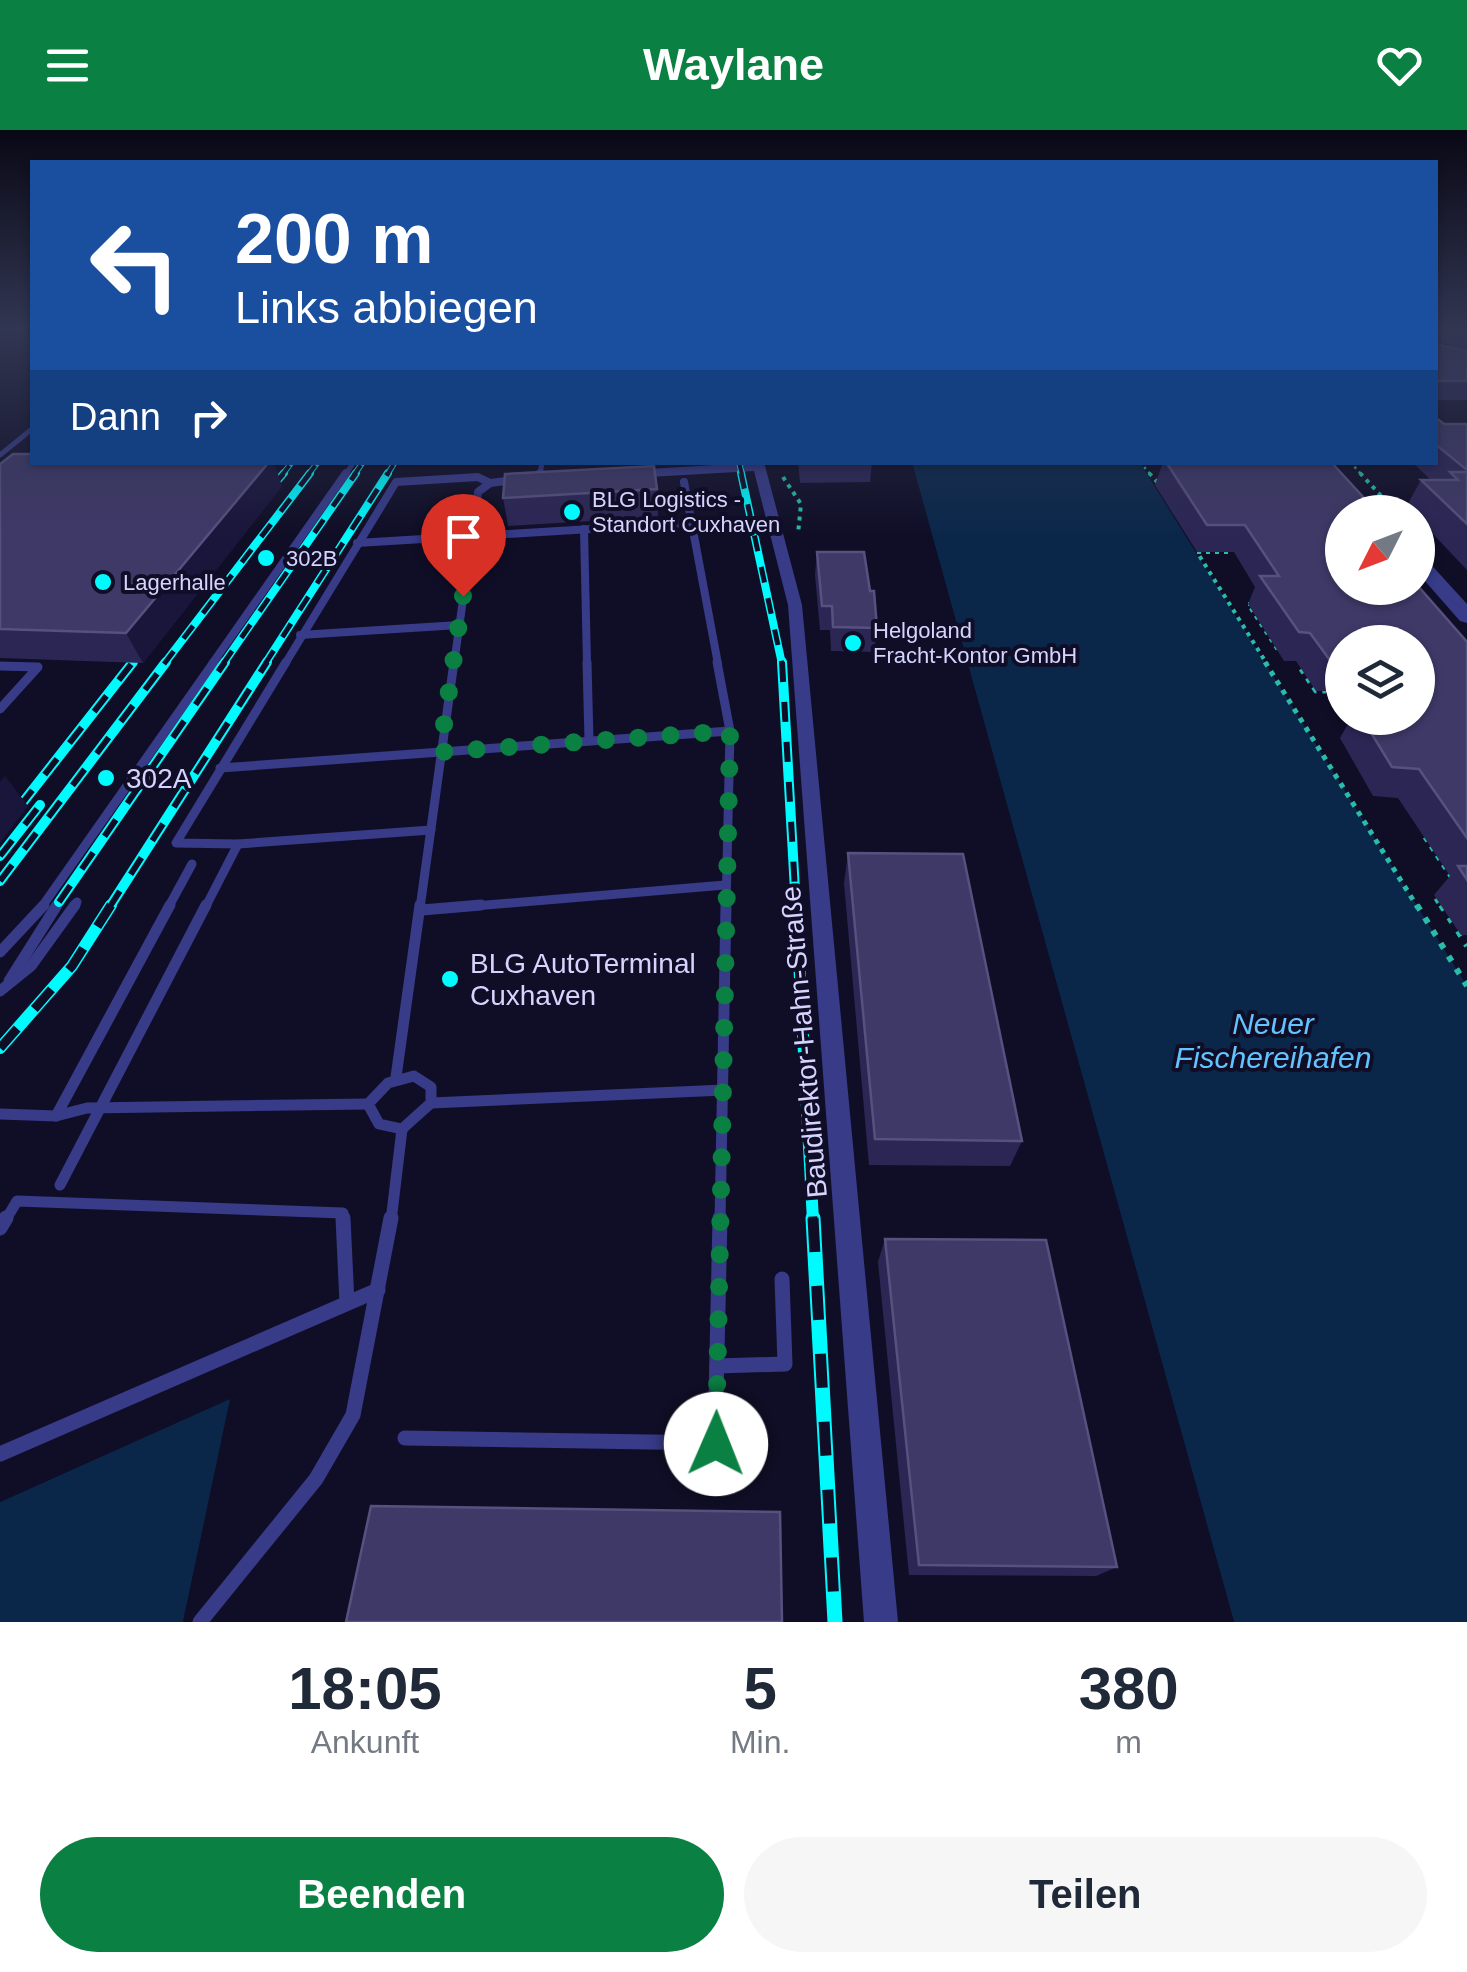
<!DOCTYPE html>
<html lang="de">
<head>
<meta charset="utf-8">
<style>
	body { margin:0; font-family:Helvetica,sans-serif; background:#f6f6f7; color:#1f2937; height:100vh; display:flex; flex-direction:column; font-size:38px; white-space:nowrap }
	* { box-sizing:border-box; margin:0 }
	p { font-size:32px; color:#747a83 }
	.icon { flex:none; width:55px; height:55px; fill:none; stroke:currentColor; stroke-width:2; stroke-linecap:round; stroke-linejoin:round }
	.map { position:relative; height:1492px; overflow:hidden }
	.sheet { display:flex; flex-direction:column; background:#fff; flex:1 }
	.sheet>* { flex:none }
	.banner { position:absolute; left:30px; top:30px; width:1408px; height:305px; border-radius:0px; box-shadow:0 2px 8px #0004; background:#1a4fa0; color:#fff; overflow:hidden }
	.needle { width:65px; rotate:228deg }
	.buttons { position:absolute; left:1325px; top:365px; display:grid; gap:20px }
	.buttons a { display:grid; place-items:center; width:110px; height:110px; border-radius:50%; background:#fff; box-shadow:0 2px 8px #0004; font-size:50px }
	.pin { position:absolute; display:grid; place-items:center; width:85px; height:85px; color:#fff; margin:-102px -42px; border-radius:50% 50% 50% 0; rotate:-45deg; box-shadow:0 0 10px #0007 }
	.pin .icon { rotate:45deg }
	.me { position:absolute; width:110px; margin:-55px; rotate:1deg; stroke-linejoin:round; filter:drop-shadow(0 0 8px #0008) }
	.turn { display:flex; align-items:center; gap:35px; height:210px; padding:0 40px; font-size:45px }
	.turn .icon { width:130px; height:130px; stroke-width:2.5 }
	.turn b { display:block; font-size:70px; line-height:85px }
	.then { display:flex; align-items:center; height:95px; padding:0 40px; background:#0003; gap:20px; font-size:38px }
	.eta { display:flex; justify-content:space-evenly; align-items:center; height:170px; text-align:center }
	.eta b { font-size:60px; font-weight:700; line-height:70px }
	.button { display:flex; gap:20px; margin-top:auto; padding:20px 40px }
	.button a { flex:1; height:115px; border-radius:60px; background:#0b8043; color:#fff; font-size:40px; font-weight:700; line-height:115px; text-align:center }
	.button a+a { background:#f6f6f7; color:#1f2937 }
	header { display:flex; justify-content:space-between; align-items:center; height:130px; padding:0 40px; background:#0b8043; color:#fff; font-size:45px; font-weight:700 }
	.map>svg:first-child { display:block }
</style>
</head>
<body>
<header><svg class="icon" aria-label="menu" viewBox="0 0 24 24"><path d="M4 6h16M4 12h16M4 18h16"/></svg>Waylane<svg class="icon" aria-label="heart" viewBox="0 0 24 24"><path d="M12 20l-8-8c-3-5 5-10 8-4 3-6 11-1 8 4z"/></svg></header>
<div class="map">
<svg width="1467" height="1492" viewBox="0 0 1467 1492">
	<rect width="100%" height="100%" fill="#100e27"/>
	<!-- water -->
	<g fill="#0a274a">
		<polygon points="912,333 1140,333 1467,856 1467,1492 1234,1492"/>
		<polygon points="231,1268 183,1492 0,1492 0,1372"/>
	</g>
	<!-- pier -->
	<g fill="#100e27">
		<polygon points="907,332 912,333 1234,1492 1229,1492"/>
		<polygon points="229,1264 236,1269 188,1492 183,1492 230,1269 0,1372 0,1366"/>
	</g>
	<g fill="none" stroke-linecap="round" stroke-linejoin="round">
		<!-- path-far3 -->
		<g stroke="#29bda7" stroke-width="2.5" stroke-dasharray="2.5 4" stroke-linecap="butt">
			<polyline points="1140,332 1151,345"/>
			<polyline points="1350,332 1362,345"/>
		</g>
		<!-- path-far2 -->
		<g stroke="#29bda7" stroke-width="4" stroke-dasharray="4 5" stroke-linecap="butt">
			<polyline points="1149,343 1160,355"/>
			<polyline points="1360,343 1396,382"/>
			<polyline points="783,347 801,374 798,404"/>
			<polyline points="1418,406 1427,416"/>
			<polyline points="1228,422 1197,422 1267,534"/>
			<polyline points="1252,474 1248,474 1278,520"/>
		</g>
		<!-- path-far1 -->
		<g stroke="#29bda7" stroke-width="5" stroke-dasharray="5 6" stroke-linecap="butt">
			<polyline points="1265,532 1418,778"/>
			<polyline points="1301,539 1316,561 1326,561 1342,586"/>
			<polyline points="1425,707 1452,748"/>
			<polyline points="1441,765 1434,765 1442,778"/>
		</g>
		<!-- path -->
		<g stroke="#29bda7" stroke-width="6" stroke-dasharray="6 9" stroke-linecap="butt">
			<polyline points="1417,775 1467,856"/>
			<polyline points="1441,775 1452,792"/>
			<polyline points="1458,801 1467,816"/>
		</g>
		<!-- service-far4 -->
		<g stroke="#373b88" stroke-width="5">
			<polyline points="0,325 32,299"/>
			<polyline points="345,345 354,332"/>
			<polyline points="540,345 542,332"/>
		</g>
		<!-- service-far3 -->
		<g stroke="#373b88" stroke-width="8">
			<polyline points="539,348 540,343"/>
			<polyline points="684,352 718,534"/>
			<polyline points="584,399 587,534"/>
			<polyline points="357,413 691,393"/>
			<polyline points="300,505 459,495"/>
			<polyline points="212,534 346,343"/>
			<polyline points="285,534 396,352 478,347 490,353"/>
			<polyline points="454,534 478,362 490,353"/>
		</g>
		<!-- service-far2 -->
		<g stroke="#373b88" stroke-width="9">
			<polyline points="286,532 176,713 238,714 431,700"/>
			<polyline points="587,532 589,611"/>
			<polyline points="717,532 730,601 726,778"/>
			<polyline points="0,536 38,537 0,579"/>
			<polyline points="220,638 730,601"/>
			<polyline points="41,778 214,532"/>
			<polyline points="55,778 59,772"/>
			<polyline points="73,778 77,772"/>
			<polyline points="168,778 192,734"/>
			<polyline points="205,778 238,714"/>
			<polyline points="420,778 454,532"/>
			<polyline points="451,778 725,755"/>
		</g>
		<!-- service-far1 -->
		<g stroke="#373b88" stroke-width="11">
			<polyline points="422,780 481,775"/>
			<polyline points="0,822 44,775"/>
			<polyline points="9,851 57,775"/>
			<polyline points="0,861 31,836 75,775"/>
			<polygon points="414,946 431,957 431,973 402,999 379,994 368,974 388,953"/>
			<polyline points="396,947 420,775"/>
			<polyline points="431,973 724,960"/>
			<polyline points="0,984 56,986 87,978 368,974"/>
			<polyline points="56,986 170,775"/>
			<polyline points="60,1055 206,775"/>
			<polyline points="5,1091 17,1071 343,1083 343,1091"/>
			<polyline points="391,1091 402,999"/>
			<polyline points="720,1091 726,775"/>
		</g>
		<!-- service -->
		<g stroke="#373b88" stroke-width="15">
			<polyline points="343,1088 347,1173"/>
			<polyline points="0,1098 6,1088"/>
			<polyline points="717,1236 785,1234 782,1149"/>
			<polyline points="405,1308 715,1313 720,1088"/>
			<polyline points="0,1324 378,1160"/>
			<polyline points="200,1492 316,1349 353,1285 391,1088"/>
		</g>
		<!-- minor -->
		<g fill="#373b88" fill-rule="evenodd">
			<polygon points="764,332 802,475 898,1492 864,1492 788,475 754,341 631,348 625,344 631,340"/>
			<polygon points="532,344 536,345 536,351 490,357 484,353 490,349"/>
		</g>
		<!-- tertiary -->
		<polygon fill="#373b88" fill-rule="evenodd" points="1418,426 1425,428 1467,474 1467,493 1460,491 1418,443"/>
		<defs>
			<g id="rail-far4">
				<polyline points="739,332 742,345"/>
				<polyline points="282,345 292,332"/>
				<polyline points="308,345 318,332"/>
				<polyline points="354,345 363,332"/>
				<polyline points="387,345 395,332"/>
			</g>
			<g id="rail-far3">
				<polyline points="741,343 782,534"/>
				<polyline points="273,356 284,343"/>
				<polyline points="164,534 310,343"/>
				<polyline points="223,534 356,343"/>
				<polyline points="265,534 388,343"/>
			</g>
			<g id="rail-far2">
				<polyline points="782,532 796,778"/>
				<polyline points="20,676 133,532"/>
				<polyline points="0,726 40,675"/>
				<polyline points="0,751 166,532"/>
				<polyline points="59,772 225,532"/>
				<polyline points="109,778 267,532"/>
			</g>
			<g id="rail-far1">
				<polyline points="796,775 813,1091"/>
				<polyline points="0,918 72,836 111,775"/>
			</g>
			<polyline id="rail" points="813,1088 835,1492"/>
		</defs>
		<!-- rail-far4 casing -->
		<use href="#rail-far4" stroke="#00fbff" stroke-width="6"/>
		<!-- rail-far3 casing -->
		<use href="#rail-far3" stroke="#00fbff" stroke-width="8"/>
		<!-- rail-far2 casing -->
		<use href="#rail-far2" stroke="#00fbff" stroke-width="10"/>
		<!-- rail-far1 casing -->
		<use href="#rail-far1" stroke="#00fbff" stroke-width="12"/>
		<!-- rail casing -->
		<use href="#rail" stroke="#00fbff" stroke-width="15"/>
		<!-- rail-far4 -->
		<use href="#rail-far4" stroke="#100e27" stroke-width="4" stroke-dasharray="12" stroke-linecap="butt"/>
		<!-- rail-far3 -->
		<use href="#rail-far3" stroke="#100e27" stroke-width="5" stroke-dasharray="16" stroke-linecap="butt"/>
		<!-- rail-far2 -->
		<use href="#rail-far2" stroke="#100e27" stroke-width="6" stroke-dasharray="20" stroke-linecap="butt"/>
		<!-- rail-far1 -->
		<use href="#rail-far1" stroke="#100e27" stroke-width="9" stroke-dasharray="26" stroke-linecap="butt"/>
		<!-- rail -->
		<use href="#rail" stroke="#100e27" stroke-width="11" stroke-dasharray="34" stroke-linecap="butt"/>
	</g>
	<!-- wall -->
	<g fill="#2c2655">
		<polygon points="1435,197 1467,197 1467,270 1435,270 1435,214 1454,218 1435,205"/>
		<polygon points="1435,287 1444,294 1467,294 1467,440 1418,388 1418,382 1412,382 1406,377 1421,350 1431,350 1412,332 1435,332"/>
		<polygon points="798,332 872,332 870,352 800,353"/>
		<polygon points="1163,332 1331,332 1342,382 1467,512 1467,805 1461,805 1434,765 1450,746 1398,668 1373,666 1340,608 1348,594 1343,588 1418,588 1342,512 1342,586 1326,561 1316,561 1296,531 1284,531 1248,474 1255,457 1234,422 1197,422 1155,355"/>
		<polygon points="0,334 282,356 143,533 0,528"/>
		<polygon points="657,359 658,387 508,396 503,368"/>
		<polygon points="817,422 870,461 877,498 874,522 831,521 830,500 820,500 815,445"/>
		<polygon points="848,723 1022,1011 1010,1036 869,1035 844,753"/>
		<polygon points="885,1109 1117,1437 1096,1446 909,1445 878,1132"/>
	</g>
	<!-- shaded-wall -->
	<g fill="#19153b">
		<polygon points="269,332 274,332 282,356 143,533 126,503"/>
		<polygon points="5,646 28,676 0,713 0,652"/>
	</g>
	<!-- building -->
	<g fill="#3e3967" stroke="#56517f" stroke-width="2.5">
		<polygon points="1435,214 1467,221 1467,251 1435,251"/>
		<polygon points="1435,287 1444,294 1467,294 1467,340 1435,314"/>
		<polygon points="13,324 32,324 32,332 269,332 126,503 0,499 0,334"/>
		<polygon points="1166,332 1331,332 1377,382 1342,382 1342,458 1418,458 1418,456 1467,512 1467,708 1419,639 1392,637 1362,588 1418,588 1418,512 1342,512 1342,534 1332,533 1310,503 1299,502 1260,446 1279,446 1245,395 1207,395"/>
		<polygon points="654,336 657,359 503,368 505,344"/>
		<polygon points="1450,342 1467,342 1467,394 1421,350 1458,350"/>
		<polygon points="817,422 864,422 870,461 874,461 877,498 833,497 832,476 822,476"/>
		<polygon points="848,723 963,724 1022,1011 875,1009"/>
		<polygon points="1458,736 1467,736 1467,750"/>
		<polygon points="885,1109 1046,1110 1117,1437 919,1435"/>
		<polygon points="371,1376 780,1382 782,1492 346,1492"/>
	</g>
	<!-- sky -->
	<linearGradient id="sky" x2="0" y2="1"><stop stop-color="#090815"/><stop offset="0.49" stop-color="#313652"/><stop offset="1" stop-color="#313652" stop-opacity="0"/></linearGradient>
	<rect width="1467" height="406" fill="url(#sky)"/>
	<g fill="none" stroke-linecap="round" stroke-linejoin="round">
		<!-- route -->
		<polyline stroke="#0b8043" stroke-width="18" stroke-dasharray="0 32.4" points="463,466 440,622 730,601 716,1314"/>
	</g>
	<!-- markers -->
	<g fill="#00fbff" stroke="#100e27" stroke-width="4">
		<circle cx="572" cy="382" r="10"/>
		<circle cx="266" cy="428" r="10"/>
		<circle cx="103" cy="452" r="10"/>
		<circle cx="853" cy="513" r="10"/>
		<circle cx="106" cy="648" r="10"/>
		<circle cx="450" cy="849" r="10"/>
	</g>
	<g text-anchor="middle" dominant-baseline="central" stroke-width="8" stroke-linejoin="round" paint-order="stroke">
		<!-- far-poi labels -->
		<g font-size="22" fill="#d5d4ff" stroke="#100e27" text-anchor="start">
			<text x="592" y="369">BLG Logistics -<tspan x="592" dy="25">Standort Cuxhaven</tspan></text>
			<text x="286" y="428">302B</text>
			<text x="123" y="452">Lagerhalle</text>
			<text x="873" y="500">Helgoland<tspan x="873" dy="25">Fracht-Kontor GmbH</tspan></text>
		</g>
		<!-- poi labels -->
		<g font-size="28" fill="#d5d4ff" stroke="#100e27" text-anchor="start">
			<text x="126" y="648">302A</text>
			<text x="470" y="833">BLG AutoTerminal<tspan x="470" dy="32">Cuxhaven</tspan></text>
		</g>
		<!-- street labels -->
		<g font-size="28" fill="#d5d4ff" stroke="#100e27">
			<text transform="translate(804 912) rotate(-95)">Baudirektor-Hahn-Straße</text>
		</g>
		<!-- water labels -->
		<g font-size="30" font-style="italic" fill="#62c4ff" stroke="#100e27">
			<text x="1273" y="893">Neuer<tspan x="1273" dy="34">Fischereihafen</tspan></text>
		</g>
	</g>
</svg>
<div class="buttons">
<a><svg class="needle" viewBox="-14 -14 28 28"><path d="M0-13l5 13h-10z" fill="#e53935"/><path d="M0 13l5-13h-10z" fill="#747a83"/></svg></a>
<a><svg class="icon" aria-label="layers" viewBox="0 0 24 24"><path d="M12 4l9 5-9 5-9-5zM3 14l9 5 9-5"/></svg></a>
</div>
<div class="pin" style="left:463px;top:466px;background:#d93025"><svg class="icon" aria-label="arrive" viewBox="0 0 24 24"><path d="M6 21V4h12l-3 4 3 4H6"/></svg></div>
<svg class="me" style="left:716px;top:1314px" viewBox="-20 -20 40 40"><circle r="19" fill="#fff"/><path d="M0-13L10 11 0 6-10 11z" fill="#0b8043"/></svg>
<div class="banner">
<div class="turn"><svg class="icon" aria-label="left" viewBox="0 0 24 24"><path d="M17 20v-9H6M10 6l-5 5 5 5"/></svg><div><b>200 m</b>Links abbiegen</div></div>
<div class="then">Dann<svg class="icon" aria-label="right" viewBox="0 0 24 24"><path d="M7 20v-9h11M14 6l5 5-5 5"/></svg></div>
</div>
</div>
<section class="sheet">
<div class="eta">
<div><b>18:05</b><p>Ankunft</p></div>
<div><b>5</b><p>Min.</p></div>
<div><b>380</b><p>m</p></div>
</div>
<div class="button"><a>Beenden</a><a>Teilen</a></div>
</section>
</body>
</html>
